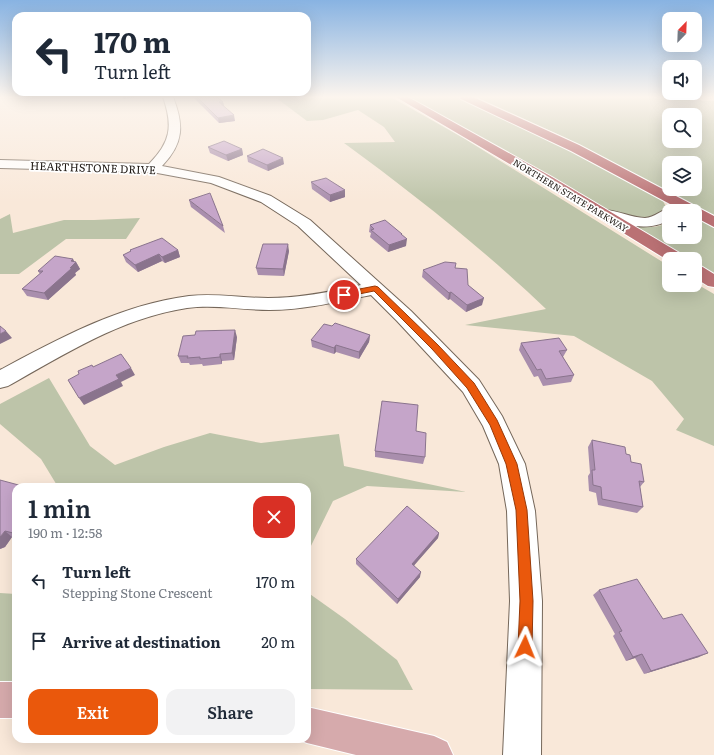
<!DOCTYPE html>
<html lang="en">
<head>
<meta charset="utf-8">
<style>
	body { margin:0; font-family:Literata,serif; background:#f2f2f3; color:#1f2937; height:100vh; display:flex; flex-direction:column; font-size:15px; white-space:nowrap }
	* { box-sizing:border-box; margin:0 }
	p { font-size:13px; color:#747a83 }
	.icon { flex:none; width:22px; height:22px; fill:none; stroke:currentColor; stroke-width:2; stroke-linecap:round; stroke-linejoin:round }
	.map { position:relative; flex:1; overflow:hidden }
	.details { position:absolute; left:12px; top:483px; width:299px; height:260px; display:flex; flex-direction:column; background:#fff; border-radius:12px; box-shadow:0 4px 16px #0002 }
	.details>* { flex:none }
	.guide { position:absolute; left:12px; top:12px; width:299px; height:84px; border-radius:12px; box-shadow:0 4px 16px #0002; background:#fff; color:#1f2937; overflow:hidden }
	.needle { width:26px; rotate:23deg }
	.buttons { position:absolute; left:662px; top:12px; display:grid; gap:8px }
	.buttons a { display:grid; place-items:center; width:40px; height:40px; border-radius:8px; background:#fff; box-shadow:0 4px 16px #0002; font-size:20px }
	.pin { position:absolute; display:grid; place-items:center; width:34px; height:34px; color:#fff; margin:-17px; border:2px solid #fff; border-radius:50%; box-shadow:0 1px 4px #0007 }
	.me { position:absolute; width:44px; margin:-22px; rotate:2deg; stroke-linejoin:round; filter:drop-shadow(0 0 3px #0008) }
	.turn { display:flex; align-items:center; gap:14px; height:84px; padding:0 16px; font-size:18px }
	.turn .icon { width:52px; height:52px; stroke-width:2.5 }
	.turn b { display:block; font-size:28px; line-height:34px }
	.round { display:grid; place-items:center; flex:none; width:42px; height:42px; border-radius:12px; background:#f2f2f3 }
	.head { display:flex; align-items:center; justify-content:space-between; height:68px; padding:0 16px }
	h1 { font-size:24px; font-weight:600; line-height:30px }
	.button { display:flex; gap:8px; margin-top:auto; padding:8px 16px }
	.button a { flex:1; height:46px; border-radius:12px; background:#ea580c; color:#fff; font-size:16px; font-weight:600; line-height:46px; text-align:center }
	.button a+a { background:#f2f2f3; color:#1f2937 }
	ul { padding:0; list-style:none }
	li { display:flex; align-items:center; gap:12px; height:60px; padding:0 16px }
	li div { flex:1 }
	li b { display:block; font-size:15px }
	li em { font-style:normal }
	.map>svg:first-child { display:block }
</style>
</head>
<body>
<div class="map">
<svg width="714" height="755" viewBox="0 0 714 755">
	<rect width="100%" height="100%" fill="#f9e8d9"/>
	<!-- green -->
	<g fill="#bdc4a9" fill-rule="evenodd">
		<path d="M275,97H391L465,139L669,266V285H695V283L714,294V446L676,430L684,419L652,381L574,336L465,325L546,309C483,249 414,194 344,143L395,142L384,127L358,110L323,120L307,121Z"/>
		<path d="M406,97H458L529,129L653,194L663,201L667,209C655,226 627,217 610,213Z"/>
		<path d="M476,97H680L690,100L714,101V217L564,137ZM669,115H695V141H669ZM669,163H695V189H669Z"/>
		<polygon points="10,214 13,233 64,220 94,220 140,218 126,239 66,239 19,274 0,274 0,219"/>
		<polygon points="695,217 714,228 714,276 695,265 695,259 685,259 635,228 636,226 655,227 669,223 669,237 695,237"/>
		<polygon points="49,378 90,446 115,465 164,447 210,433 261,443 339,434 344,466 466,492 367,486 333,501 307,554 307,487 58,487 41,459 0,424 0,404"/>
		<polygon points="307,592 345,619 397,660 413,690 307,689"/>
		<polygon points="0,593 16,594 16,684 0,684"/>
	</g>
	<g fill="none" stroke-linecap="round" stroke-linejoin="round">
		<defs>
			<g id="minor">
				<path d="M163,97H173C184,125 184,143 162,166L219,177L271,196L310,220L411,311L479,380L502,416L525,464L535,511L542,601L541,755H503L510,601L507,511L499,464L483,426L463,392L397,321L371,295C337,302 303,310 269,310C242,310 215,304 187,308C121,318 65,354 8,386L0,388V370C60,338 120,305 189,296C215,293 241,298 268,298C299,298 330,292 361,285L298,226L261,202L211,183L152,172L0,168V160L149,164C171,142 173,126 163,97Z"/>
				<path d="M669,208L675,211H669V220C651,231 629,226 609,221C604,219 599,219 595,214L598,211C611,207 630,218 645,218C655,217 660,211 669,208Z"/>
			</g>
			<g id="major">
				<rect x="0" y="682" width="16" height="36"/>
				<polygon points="307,707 434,736 447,742 453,755 356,755 307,743 297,739 307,739"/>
			</g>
			<g id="highway">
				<polygon points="396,97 408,97 552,177 683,255 686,259 669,259 669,261 542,183"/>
				<polygon points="460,97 473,97 579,145 714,216 714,227 695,217 695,211 683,211 571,151 461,99"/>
				<polygon points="695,265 701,266 714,274 714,287 708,286 695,278"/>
			</g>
		</defs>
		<!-- minor casing -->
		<use href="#minor" stroke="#75675a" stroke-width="2"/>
		<!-- major casing -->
		<use href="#major" stroke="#fff" stroke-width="2"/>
		<!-- highway casing -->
		<use href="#highway" stroke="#fff" stroke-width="2"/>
		<!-- minor -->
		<use href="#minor" fill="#fff" fill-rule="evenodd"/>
		<!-- major -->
		<use href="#major" fill="#d6aaac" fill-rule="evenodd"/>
		<!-- highway -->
		<use href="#highway" fill="#ba7174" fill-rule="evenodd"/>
	</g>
	<!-- wall -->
	<g fill="#a98ead">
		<polygon points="193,97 217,97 223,102 224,106 235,121 219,123"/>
		<polygon points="208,147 242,149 243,155 228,161 210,153"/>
		<polygon points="247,156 284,164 268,171 248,162"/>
		<polygon points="311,182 345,190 345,197 330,202 312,189"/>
		<polygon points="189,200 223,226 225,233 191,207"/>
		<polygon points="370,225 402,235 406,246 388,252 370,237 371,233 369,232"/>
		<polygon points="130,250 178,250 180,257 165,263 162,261 138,272 126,262 123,255 130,252"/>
		<polygon points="289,251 284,276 258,275 256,268"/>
		<polygon points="73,259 74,262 76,262 80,269 75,273 76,275 48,300 27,296 22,289 40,274 38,271"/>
		<polygon points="455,268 468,285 482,305 466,312 450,299 448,300 422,277 423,270"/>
		<polygon points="332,326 370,335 369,342 359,359 336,352 334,354 312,347 311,340"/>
		<polygon points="237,337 234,360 222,361 222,364 203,366 202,364 190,365 189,363 181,363 178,356"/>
		<polygon points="521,343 567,350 563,357 574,375 571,382 543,386 538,376 534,377 519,350"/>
		<polygon points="416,431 425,457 423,464 375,457 375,451"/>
		<polygon points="592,440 626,454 631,462 644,482 640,487 643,507 637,513 598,505 596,493 589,491 588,476 590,473 588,447"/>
		<polygon points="16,487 16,538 12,537 5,547 0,549"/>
		<polygon points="439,533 438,538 414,565 420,577 397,604 356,564 356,559"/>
		<polygon points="599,590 663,619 699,657 644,674 635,658 626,661 613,636 615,634 593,595"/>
	</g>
	<!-- shaded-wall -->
	<g fill="#8a748d">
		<polygon points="122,97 138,97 123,99"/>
		<polygon points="219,102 223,102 224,107"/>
		<polygon points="234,115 235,121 219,123 218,118"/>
		<polygon points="242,149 243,155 228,161 226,155"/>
		<polygon points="283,158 284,164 268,171 267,165"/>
		<polygon points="345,190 345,197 330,202 330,195"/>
		<polygon points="407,239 406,246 388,252 389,245"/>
		<polygon points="288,244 289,251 284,276 283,269"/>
		<polygon points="178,250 180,257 165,263 162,257"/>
		<polygon points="159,254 162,261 138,272 135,265"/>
		<polygon points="73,259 75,263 76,262 80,269 75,273 76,275 48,300 44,293"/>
		<polygon points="451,292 450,299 448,300 449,293"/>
		<polygon points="484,298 482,305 466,312 467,305"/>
		<polygon points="235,330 237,337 234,360 232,353"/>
		<polygon points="6,331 12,338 0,344 0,334"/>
		<polygon points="370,335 369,342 359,359 359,352"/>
		<polygon points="336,345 336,352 334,354 334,348"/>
		<polygon points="220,354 222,361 222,364 220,357"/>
		<polygon points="131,368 135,375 121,382 123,386 84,405 79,398 116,375"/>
		<polygon points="16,528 16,536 13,533"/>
		<polygon points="5,531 12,537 5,547 0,549 0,537"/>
		<polygon points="439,533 438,538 411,569 412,564"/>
		<polygon points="421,572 420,577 397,604 398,599"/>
		<polygon points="708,653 699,657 644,674 651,671"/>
		<polygon points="642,654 635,658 626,661 633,657"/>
	</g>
	<!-- building -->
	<g fill="#c5a5c9" stroke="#8a748d">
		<polygon points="197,97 217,97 223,102 219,102 234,115 218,118"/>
		<polygon points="224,141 242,149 226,155 208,147"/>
		<polygon points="263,149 283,158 267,165 247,156"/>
		<polygon points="326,178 345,190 330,195 311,182"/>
		<polygon points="210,193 223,226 189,200"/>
		<polygon points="385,220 402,234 401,234 407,239 389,245 371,230 374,229 370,225"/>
		<polygon points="162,238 178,250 162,257 159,254 135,265 123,255 131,251 130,250"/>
		<polygon points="263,244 288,244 283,269 256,268"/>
		<polygon points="55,256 73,259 71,261 76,262 70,268 72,268 44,293 22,289 43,271 38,271"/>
		<polygon points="445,262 456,263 455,268 467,269 468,285 484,298 467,305 451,292 449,293 423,270"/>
		<polygon points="335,323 370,335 359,352 336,345 334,348 311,340 324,324 332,326"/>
		<polygon points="0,326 6,331 0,334"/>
		<polygon points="235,330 232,353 220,354 220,357 200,359 200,357 187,358 188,356 178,356 183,336 195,335 196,331"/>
		<polygon points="559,338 567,350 559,351 574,375 546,379 541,369 537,370 521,343"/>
		<polygon points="121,354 131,368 116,375 119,379 79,398 68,380 79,374 78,371 92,365 93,367"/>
		<polygon points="382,401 418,405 416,431 426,433 425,457 375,451"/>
		<polygon points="592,440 625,447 626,454 630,455 631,462 641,464 644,482 639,481 643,507 602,499 601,487 593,485 592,470 595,470"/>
		<polygon points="0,480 26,487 16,487 16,528 13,533 5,531 0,537"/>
		<polygon points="407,506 439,533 412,564 421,572 398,599 356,559"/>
		<polygon points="637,579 663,619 682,614 708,653 651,671 642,654 633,657 619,632 622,631 599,590"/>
	</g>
	<!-- sky -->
	<linearGradient id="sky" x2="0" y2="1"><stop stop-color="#88b3e2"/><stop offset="0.48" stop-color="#fcf5ee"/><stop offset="1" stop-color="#fcf5ee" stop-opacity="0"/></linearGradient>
	<rect width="714" height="202" fill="url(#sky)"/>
	<!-- route -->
	<polygon fill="#ea580c" stroke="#983908" points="375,286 378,287 438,345 474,383 497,420 517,464 527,510 533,601 532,647 530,652 525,654 520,652 518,647 520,601 516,510 506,464 490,425 467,388 432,349 374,291 344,297 340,295 344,292"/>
	<g text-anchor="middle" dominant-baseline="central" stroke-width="3.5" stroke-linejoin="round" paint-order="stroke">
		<!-- far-street labels -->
		<g font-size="9" fill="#1d1712" stroke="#fff">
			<text transform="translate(571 195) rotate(31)">NORTHERN STATE PARKWAY</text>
		</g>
		<!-- street labels -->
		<g font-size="11" fill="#1d1712" stroke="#fff">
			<text transform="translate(93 167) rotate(2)">HEARTHSTONE DRIVE</text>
		</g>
	</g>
</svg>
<div class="buttons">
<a><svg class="needle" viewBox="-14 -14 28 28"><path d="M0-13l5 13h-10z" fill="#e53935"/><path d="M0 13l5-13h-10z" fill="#747a83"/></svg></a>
<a><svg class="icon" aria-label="sound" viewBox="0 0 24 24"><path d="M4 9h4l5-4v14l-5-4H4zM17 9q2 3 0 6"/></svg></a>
<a><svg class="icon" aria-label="search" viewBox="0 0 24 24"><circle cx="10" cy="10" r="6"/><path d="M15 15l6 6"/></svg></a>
<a><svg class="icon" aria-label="layers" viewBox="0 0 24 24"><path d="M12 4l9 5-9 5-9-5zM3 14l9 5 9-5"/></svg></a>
<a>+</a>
<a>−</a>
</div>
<div class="pin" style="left:344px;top:295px;background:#d93025"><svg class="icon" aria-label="arrive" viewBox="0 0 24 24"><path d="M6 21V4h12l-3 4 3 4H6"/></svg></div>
<svg class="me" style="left:525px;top:647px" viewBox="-20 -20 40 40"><path d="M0-17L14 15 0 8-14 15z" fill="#ea580c" stroke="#fff" stroke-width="4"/></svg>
<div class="guide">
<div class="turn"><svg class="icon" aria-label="left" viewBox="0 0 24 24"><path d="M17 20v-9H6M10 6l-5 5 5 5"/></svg><div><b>170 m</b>Turn left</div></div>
</div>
<section class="details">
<div class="head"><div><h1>1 min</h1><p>190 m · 12:58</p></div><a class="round" style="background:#d93025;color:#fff"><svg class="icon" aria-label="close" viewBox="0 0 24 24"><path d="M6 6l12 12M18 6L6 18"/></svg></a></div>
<ul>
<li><svg class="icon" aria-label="left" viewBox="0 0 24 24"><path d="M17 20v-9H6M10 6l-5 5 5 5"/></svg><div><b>Turn left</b><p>Stepping Stone Crescent</p></div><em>170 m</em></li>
<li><svg class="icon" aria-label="arrive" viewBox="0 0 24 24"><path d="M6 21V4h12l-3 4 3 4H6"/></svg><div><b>Arrive at destination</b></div><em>20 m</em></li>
</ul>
<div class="button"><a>Exit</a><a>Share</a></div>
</section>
</div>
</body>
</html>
